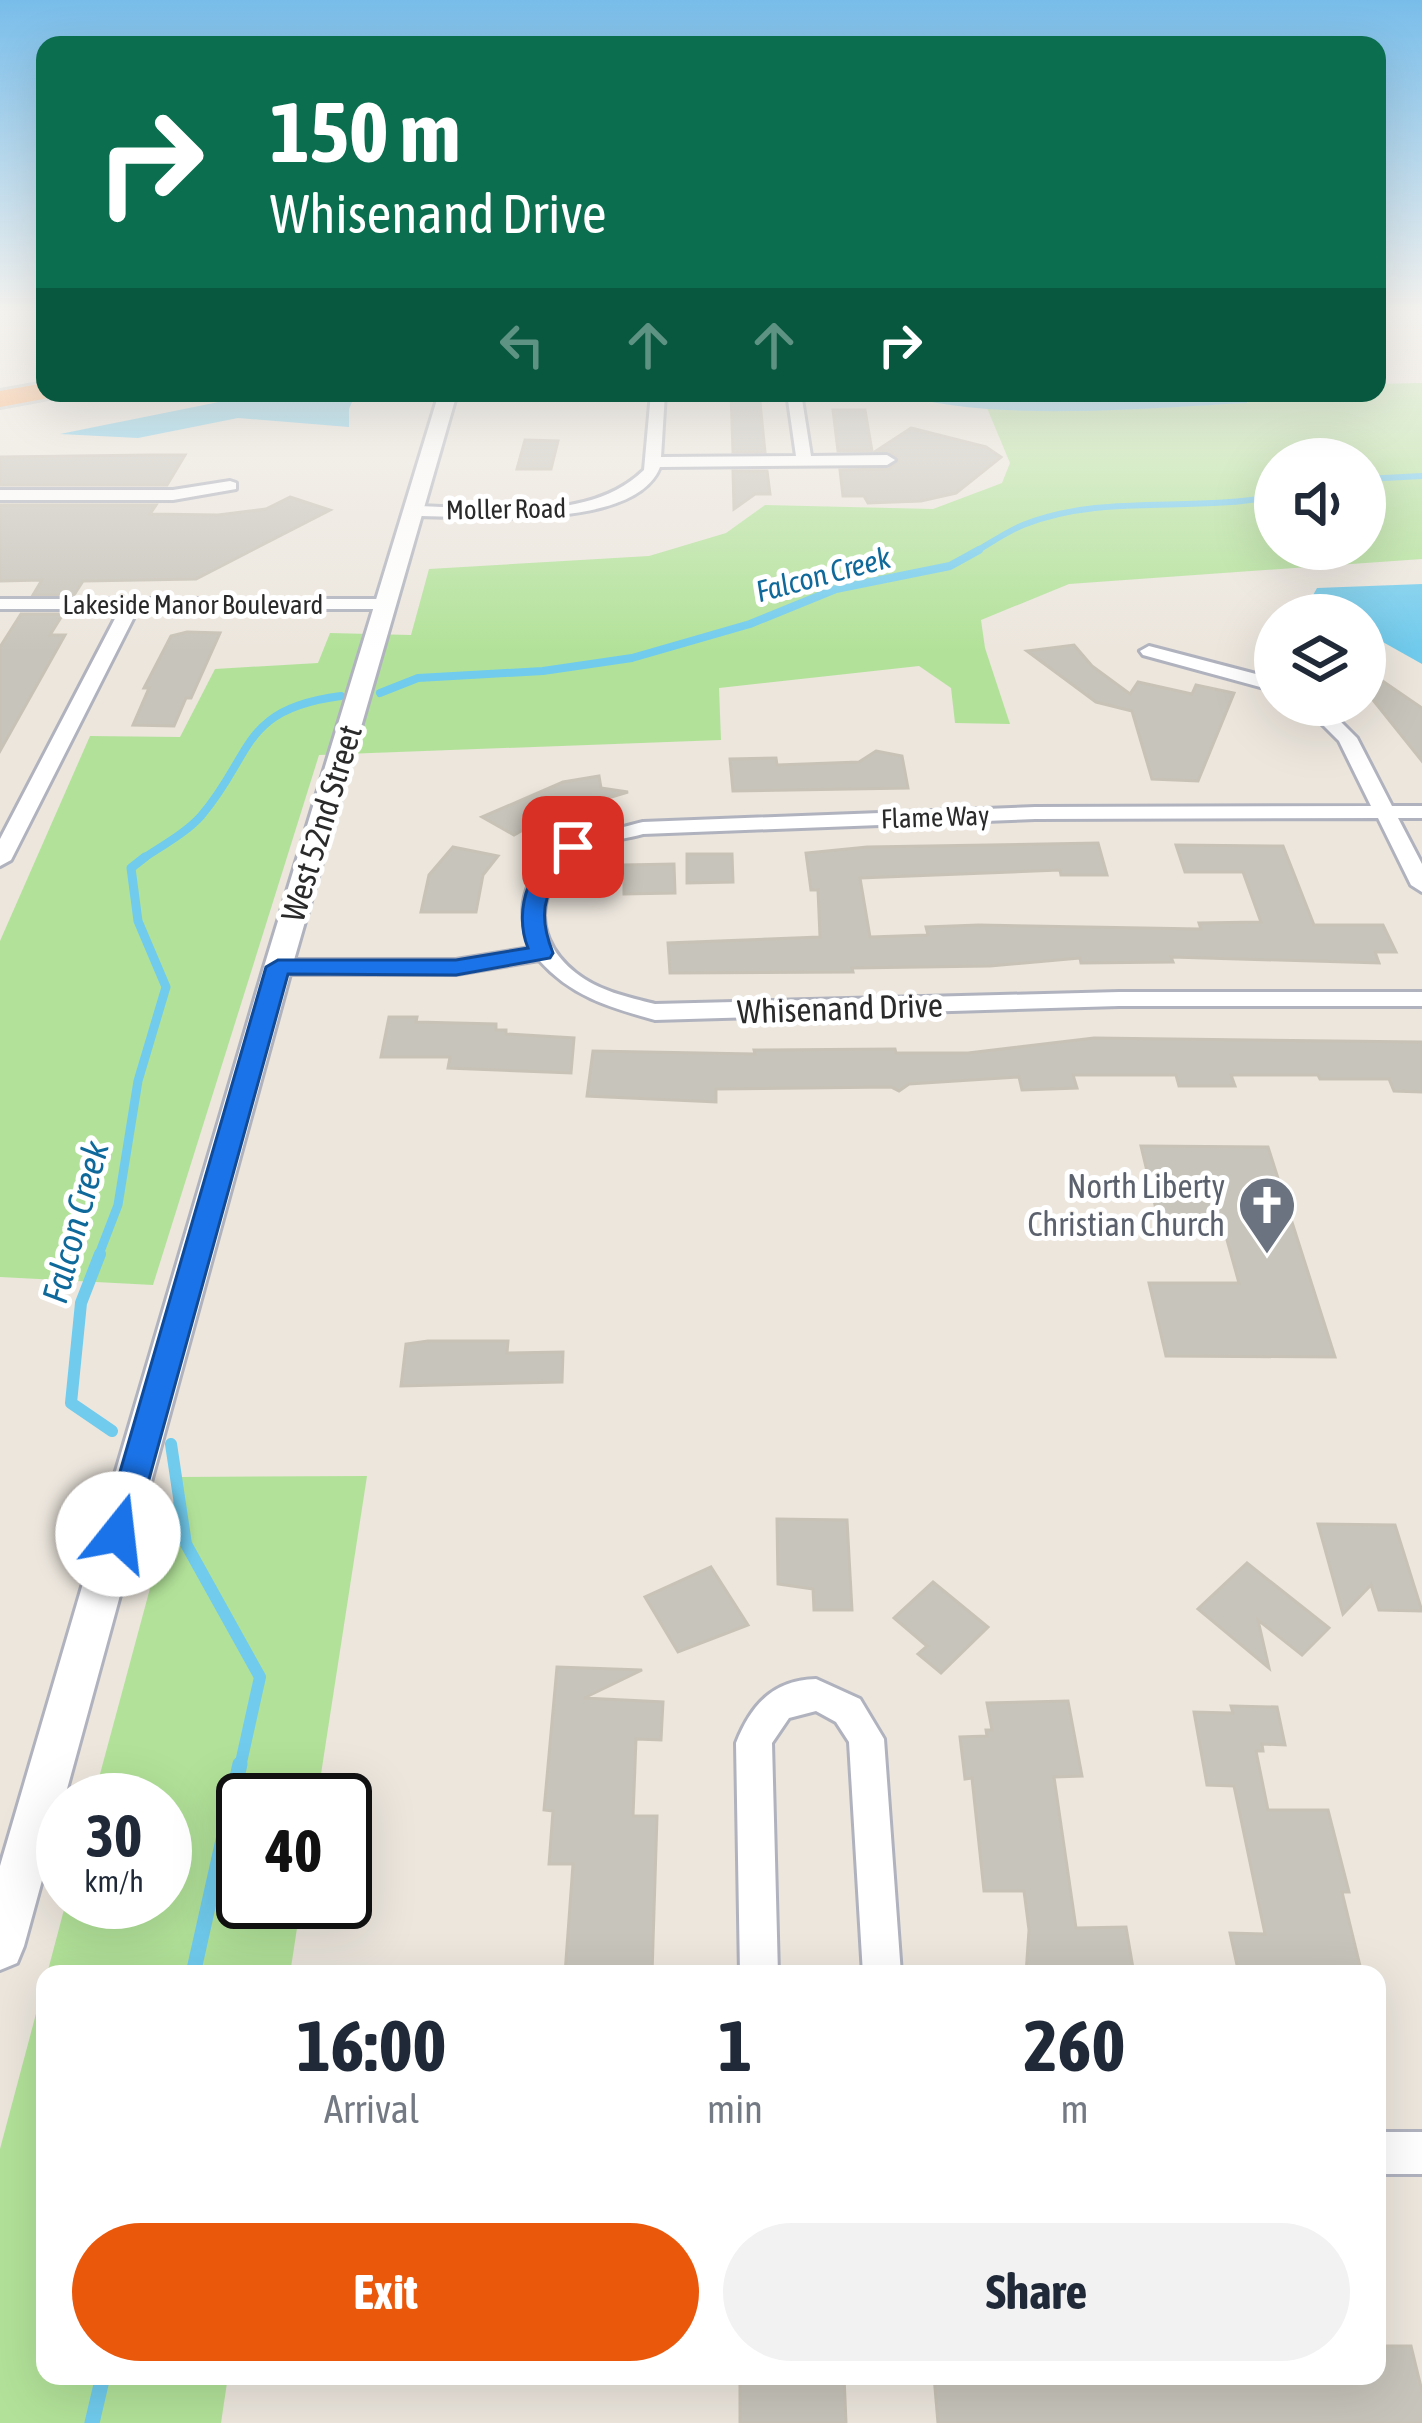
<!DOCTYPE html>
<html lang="en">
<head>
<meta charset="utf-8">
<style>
	body { margin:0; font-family:"Asap Condensed",sans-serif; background:#f2f2f3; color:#1f2937; height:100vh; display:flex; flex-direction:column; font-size:45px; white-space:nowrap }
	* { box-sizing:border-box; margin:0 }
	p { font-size:39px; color:#747a83 }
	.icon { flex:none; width:66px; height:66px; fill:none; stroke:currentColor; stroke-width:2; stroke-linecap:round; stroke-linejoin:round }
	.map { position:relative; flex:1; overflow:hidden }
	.details { position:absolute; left:36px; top:1965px; width:1350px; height:420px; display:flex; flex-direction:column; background:#fff; border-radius:24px; box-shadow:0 12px 48px #0002 }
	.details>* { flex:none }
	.top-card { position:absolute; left:36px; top:36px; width:1350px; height:366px; border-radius:24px; box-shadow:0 12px 48px #0002; background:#0b6e4f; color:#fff; overflow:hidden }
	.tools { position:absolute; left:1254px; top:438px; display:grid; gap:24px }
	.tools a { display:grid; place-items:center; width:132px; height:132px; border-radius:50%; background:#fff; box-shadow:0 12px 48px #0002; font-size:60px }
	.speed { position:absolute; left:36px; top:1773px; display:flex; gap:24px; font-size:60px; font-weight:700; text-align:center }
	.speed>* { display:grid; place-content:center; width:156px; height:156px; border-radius:50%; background:#fff; box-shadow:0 12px 48px #0002; line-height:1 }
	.speed small { font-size:30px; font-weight:400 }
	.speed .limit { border:6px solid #111; border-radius:18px; background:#fff; color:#111 }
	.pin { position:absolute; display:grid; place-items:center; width:102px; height:102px; color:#fff; margin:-51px; border-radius:24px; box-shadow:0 6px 18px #0006 }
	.me { position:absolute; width:132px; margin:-66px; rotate:16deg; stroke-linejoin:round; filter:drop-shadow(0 0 9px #0008) }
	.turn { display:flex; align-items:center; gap:42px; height:252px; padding:0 36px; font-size:54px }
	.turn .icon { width:156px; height:156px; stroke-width:2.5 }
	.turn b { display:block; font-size:84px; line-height:102px }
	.lanes { display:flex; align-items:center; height:114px; padding:0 36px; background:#0003; justify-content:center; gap:60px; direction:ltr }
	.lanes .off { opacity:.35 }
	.eta { display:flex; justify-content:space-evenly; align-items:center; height:204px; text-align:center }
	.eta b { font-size:72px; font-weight:700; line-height:84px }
	.cta { display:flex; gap:24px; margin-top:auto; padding:24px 36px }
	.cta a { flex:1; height:138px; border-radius:72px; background:#ea580c; color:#fff; font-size:48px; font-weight:700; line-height:138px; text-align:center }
	.cta a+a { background:#f2f2f3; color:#1f2937 }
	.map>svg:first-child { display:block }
</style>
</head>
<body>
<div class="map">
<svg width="1422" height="2423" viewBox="0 0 1422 2423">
	<rect width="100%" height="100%" fill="#ece6dd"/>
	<!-- green -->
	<g fill="#b2e299" fill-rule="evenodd">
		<path d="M1422,383V559L1069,584L981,620L985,648L1010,724L955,723L951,688L919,666L719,688L721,740L319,755L153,1285L0,1277V941L90,736L180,737L215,669L318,663L330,633L411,635L429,569L649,556L726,533L765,505L933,509L1002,483L1010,463L987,408L1131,409L1246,403L1244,393H1377V384ZM1275,459H1365V549H1275Z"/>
		<polygon points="367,1476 317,1800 243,1800 243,1902 301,1902 290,1974 47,1974 66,1902 165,1902 165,1800 93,1800 180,1477"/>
		<polygon points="45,1980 45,2376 228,2376 221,2423 0,2423 0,2149"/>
	</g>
	<!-- water -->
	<g fill="#70cbed">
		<polygon points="264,393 356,393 349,409 349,427 238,418 138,438 60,434"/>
		<path d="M896,393H1244L1247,403C1149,408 988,423 896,393Z"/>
		<polygon points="1422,584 1422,664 1365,632 1365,615 1334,615 1312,597 1317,588"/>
	</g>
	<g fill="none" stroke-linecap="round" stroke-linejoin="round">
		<!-- stream-far4 -->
		<g stroke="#70cbed" stroke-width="6">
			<polyline points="1365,479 1422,476"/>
			<path d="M973,553C989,544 1006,532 1023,525C1103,493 1192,513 1275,496"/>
		</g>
		<!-- stream-far3 -->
		<g stroke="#70cbed" stroke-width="8">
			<polyline points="380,693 418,678 543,671 632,658 750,624 836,589 950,566 979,550"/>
			<path d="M141,860C160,847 186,833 201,816C254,754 240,709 341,696"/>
		</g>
		<!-- stream-far2 -->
		<polyline stroke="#70cbed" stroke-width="9" points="98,1257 118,1205 138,1081 166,987 138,921 131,868 145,857"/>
		<!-- stream-far1 -->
		<g stroke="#70cbed" stroke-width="12">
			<polyline points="100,1254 81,1303 71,1403 112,1431"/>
			<polyline points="171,1444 186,1544 260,1677 240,1767"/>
		</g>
		<!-- stream -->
		<g stroke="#70cbed" stroke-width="15">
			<polyline points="193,1974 240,1764"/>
			<polyline points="92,2423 103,2376"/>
		</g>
	</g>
	<!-- building -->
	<g fill="#c7c4bb" stroke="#c8c2b6" stroke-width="3">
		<polygon points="731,393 759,393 765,452 733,452"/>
		<polygon points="833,410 865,410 872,451 838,451"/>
		<polygon points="911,428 986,447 1001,457 956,493 921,501 868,503 864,496 843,496 840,470 889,469 899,459 889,451 876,451"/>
		<polygon points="525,440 558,441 551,469 517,469"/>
		<polygon points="151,455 185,455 167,485 0,485 0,457"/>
		<polygon points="733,471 767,471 770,494 755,494 734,509"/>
		<polygon points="290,497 330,510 196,579 83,581 74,595 33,595 42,580 0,581 0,505 156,505 150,514 218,515 266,509"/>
		<polygon points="21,614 63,614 50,635 65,635 0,751 0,647"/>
		<polygon points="187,632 220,633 191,698 186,698 174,726 133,725 149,688 144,688 171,636"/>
		<polygon points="1074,645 1092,666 1130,694 1138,682 1192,694 1196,685 1234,693 1198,781 1152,779 1132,711 1096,702 1027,651"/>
		<polygon points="1365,669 1422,708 1422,761 1365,690"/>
		<polygon points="876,751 902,756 908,788 733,791 730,759 776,758 777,765 859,762"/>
		<polygon points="599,776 601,788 628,792 548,816 514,835 482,817 563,782"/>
		<polygon points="1098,843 1107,875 1061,875 1060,870 860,878 870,937 928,935 926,927 979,925 1201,929 1199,923 1261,922 1243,872 1185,872 1176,845 1283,846 1314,925 1383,925 1396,952 1375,952 1379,963 1171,957 1173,962 1081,963 1080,958 990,966 852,968 853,972 670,973 668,943 820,937 818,890 811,890 806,853 867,847"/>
		<polygon points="453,847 498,856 483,875 476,912 421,912 429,875"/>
		<polygon points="687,854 732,854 733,882 687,883"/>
		<polygon points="674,864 675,893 624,894 624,865"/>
		<polygon points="389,1017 417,1017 416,1022 496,1024 496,1030 506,1030 506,1034 574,1038 571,1073 448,1068 450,1057 381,1057"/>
		<polygon points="1094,1038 1422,1042 1422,1092 1394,1091 1389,1079 1320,1079 1318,1075 1231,1075 1235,1086 1179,1086 1176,1075 1073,1075 1077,1088 1022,1090 1019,1077 909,1084 899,1091 891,1087 716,1089 716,1102 587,1096 593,1051 755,1054 754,1050 895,1049 896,1053 968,1053"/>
		<polygon points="1141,1146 1268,1147 1335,1357 1166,1356 1149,1283 1239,1283 1224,1229 1161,1230"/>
		<polygon points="428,1341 508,1341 507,1353 563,1352 562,1382 401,1386 406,1344"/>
		<polygon points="777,1519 847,1520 852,1610 814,1610 813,1589 778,1584"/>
		<polygon points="1318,1524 1395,1525 1422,1611 1379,1610 1371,1585 1343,1614"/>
		<polygon points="1247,1563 1329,1628 1302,1655 1258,1620 1269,1668 1198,1609"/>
		<polygon points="711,1567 748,1625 678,1652 645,1597"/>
		<polygon points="933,1582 988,1627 941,1673 918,1654 927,1646 894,1618"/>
		<polygon points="557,1667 642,1670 584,1698 663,1702 661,1740 636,1739 633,1816 657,1816 652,1974 565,1974 573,1864 549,1864 553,1811 544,1810"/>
		<polygon points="1068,1701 1082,1776 1054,1777 1076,1928 1126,1927 1134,1974 1026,1974 1029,1930 1024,1891 984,1891 972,1778 965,1779 960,1737 987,1736 986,1730 992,1730 987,1703"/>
		<polygon points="1231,1706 1277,1707 1285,1745 1262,1744 1263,1751 1256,1751 1268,1810 1328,1810 1349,1892 1342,1892 1362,1974 1239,1974 1230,1933 1265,1934 1234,1786 1207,1785 1194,1712 1233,1713"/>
		<polygon points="1377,2346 1411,2346 1422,2391 1422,2423 938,2423 934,2376 1377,2376"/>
		<polygon points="740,2376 844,2376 846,2423 740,2423"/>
	</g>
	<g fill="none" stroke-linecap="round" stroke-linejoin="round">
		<defs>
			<g id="minor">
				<path d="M651,393H665L661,457L796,456L787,393H801L811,456L887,455L895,460L887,465L660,467C635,532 472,516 414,516L406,511L414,506C486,507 588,525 644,470Z"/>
				<polygon points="230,481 236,483 236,489 173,500 0,500 0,490 173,490"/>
				<polygon points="0,599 386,599 395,604 386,609 138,609 11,860 0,866 0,839 120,609 0,609"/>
				<polygon points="1149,646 1275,679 1275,691 1143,655 1140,651"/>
				<path d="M1303,705H1324L1357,738L1392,806H1422V818H1398L1422,864V892L1411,885L1378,818L1035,819L643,834C629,838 611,840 597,846C540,872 523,931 576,973C599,991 627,997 655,1004L1119,992H1422V1006H1119L655,1020C609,1007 572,997 539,960L456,974H278L266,967L278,960H456L530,948C500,861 575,839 643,822L1035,807L1371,806L1339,741Z"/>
				<path d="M816,1679L860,1699L884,1739L901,1974H863L849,1742L836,1722L816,1711L789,1718L772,1743L778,1974H740L736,1743C751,1705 773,1680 816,1679Z"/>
				<rect x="1377" y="2132" width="45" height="42"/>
			</g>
			<polygon id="tertiary" points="439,393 457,393 292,967 24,1946 17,1963 0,1970 0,1866 264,967"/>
			<polygon id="motorway" points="45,383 45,393 57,393 54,397 0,407 0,391"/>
		</defs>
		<!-- minor casing -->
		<use href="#minor" stroke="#b0b3be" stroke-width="6"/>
		<!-- tertiary casing -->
		<use href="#tertiary" stroke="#b0b3be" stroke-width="6"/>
		<!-- motorway casing -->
		<use href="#motorway" stroke="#c8c8c8" stroke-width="6"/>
		<!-- minor -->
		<use href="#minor" fill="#fff" fill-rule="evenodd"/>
		<!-- tertiary -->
		<use href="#tertiary" fill="#fff" fill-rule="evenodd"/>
		<!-- motorway -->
		<use href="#motorway" fill="#fda057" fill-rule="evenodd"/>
	</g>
	<!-- sky -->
	<linearGradient id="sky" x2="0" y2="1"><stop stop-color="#78bdea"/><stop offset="0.48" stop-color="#f6f4f0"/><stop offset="1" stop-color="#f6f4f0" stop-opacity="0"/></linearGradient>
	<rect width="1422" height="652" fill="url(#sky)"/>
	<!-- route -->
	<path fill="#1a73e8" stroke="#114b97" stroke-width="3" d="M573,840L583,847C552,884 532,901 553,953L550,958L456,975L288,974L134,1534L129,1543L118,1547L106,1543L102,1534L266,967L278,960H456L528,948C512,909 531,856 573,840Z"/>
	<!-- icons -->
	<defs>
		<symbol id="church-pin" viewBox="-11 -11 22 30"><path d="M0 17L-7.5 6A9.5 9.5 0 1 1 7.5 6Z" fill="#6b7280" stroke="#fff"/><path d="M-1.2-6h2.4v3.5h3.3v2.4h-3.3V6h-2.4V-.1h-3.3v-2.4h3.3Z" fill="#fff"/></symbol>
	</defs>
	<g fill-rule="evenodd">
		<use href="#church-pin" x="1234" y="1172" width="66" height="90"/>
	</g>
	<g text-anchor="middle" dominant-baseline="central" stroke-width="10" stroke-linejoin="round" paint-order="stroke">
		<!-- far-street labels -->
		<g font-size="27" fill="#2a2a2a" stroke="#fff">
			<text transform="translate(506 509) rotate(-1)">Moller Road</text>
			<text x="193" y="604">Lakeside Manor Boulevard</text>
			<text transform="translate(935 817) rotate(-2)">Flame Way</text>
		</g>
		<!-- far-water labels -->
		<g font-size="30" font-style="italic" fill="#0f699a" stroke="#fff">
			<text transform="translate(823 574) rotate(-15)">Falcon Creek</text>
		</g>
		<!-- street labels -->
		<g font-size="33" fill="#2a2a2a" stroke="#fff">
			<text transform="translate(321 823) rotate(-73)">West 52nd Street</text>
			<text transform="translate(840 1008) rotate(-2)">Whisenand Drive</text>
		</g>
		<!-- worship labels -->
		<g font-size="33" fill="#5b616d" stroke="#fff" text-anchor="end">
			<text x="1225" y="1186">North Liberty<tspan x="1225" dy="38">Christian Church</tspan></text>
		</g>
		<!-- water labels -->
		<g font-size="36" font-style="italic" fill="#0f699a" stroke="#fff">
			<text transform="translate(75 1222) rotate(-75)">Falcon Creek</text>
		</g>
	</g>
</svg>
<div class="tools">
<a><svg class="icon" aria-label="sound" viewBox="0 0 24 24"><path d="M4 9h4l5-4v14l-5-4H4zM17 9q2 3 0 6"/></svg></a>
<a><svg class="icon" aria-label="layers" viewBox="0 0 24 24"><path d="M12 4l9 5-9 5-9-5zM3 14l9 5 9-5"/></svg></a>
</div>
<div class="speed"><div>30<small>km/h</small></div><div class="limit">40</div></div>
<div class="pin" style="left:573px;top:847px;background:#d93025"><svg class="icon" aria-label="arrive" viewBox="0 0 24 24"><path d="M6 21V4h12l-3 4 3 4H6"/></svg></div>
<svg class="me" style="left:118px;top:1534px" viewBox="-20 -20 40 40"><circle r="19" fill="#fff"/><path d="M0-13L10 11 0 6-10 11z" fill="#1a73e8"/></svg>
<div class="top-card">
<div class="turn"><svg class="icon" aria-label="right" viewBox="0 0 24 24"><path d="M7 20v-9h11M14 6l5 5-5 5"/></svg><div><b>150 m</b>Whisenand Drive</div></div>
<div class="lanes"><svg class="icon off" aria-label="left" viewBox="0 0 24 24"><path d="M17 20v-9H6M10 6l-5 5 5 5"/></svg><svg class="icon off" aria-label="ahead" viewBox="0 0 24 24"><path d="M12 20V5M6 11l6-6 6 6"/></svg><svg class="icon off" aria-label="ahead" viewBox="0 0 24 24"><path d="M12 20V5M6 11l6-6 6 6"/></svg><svg class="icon" aria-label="right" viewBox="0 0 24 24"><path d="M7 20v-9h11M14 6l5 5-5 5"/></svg></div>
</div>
<section class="details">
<div class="eta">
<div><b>16:00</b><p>Arrival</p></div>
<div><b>1</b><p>min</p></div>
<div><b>260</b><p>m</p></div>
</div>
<div class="cta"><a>Exit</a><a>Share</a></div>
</section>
</div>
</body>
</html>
